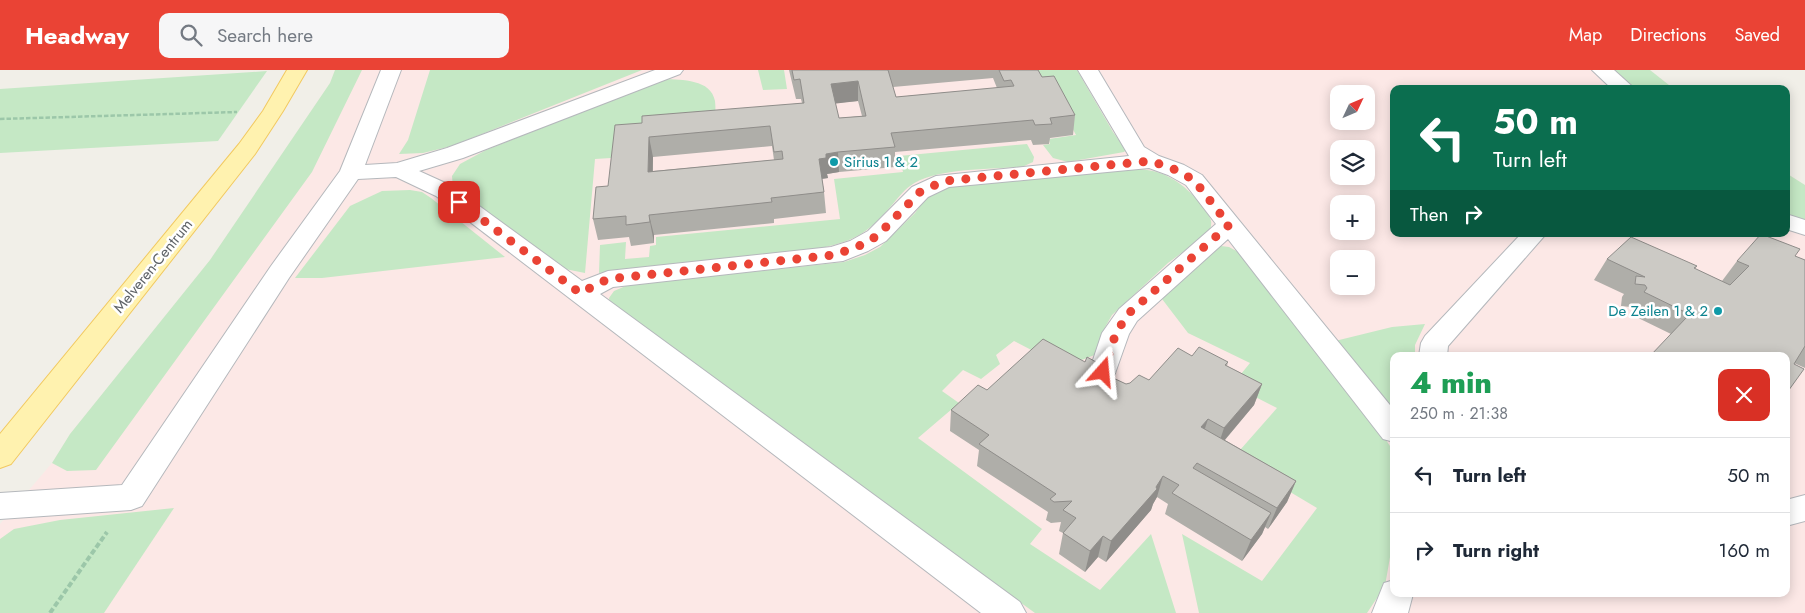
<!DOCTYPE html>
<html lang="en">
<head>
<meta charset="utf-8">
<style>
	body { margin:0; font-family:Jost,sans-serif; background:#f6f6f7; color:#1f2937; height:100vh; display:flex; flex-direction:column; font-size:19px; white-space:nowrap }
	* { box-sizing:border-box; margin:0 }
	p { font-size:16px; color:#747a83 }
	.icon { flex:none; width:28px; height:28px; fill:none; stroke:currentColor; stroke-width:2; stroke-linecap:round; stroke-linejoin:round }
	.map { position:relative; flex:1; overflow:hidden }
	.panel { position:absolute; left:1390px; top:282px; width:400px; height:245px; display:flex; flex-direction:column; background:#fff; border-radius:10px; box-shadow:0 2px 12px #0003 }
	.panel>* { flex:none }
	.hud { position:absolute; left:1390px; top:15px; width:400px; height:152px; border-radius:10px; box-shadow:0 2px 12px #0003; background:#0b6e4f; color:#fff; overflow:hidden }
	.needle { width:32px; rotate:46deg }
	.tools { position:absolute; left:1330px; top:15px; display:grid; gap:10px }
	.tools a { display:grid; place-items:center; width:45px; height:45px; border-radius:10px; background:#fff; box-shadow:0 2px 12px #0003; font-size:25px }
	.pin { position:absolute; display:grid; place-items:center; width:42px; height:42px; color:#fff; margin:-21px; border-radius:10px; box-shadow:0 2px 8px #0006 }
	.me { position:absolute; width:55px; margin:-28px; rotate:18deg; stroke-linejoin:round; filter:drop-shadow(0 0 4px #0008) }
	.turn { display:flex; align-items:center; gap:18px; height:105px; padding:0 20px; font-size:22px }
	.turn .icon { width:65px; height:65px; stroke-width:2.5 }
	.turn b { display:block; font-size:35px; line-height:42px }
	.then { display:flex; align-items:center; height:48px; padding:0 20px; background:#0003; gap:10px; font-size:19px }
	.round { display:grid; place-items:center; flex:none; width:52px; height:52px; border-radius:10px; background:#f6f6f7 }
	.overview { display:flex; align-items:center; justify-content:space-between; height:85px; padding:0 20px }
	h1 { font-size:30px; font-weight:800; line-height:38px; color:#1e9e55 }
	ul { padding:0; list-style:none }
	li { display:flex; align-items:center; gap:15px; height:75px; padding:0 20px; border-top:1px solid #e0e1e3 }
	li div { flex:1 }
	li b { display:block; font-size:19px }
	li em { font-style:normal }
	header { display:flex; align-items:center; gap:30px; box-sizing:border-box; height:70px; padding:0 25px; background:#ea4335; color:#fff }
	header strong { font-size:24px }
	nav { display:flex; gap:28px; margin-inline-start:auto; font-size:18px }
	.search { width:350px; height:45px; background:#f6f6f7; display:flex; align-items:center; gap:12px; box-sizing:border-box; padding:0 18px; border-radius:10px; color:#747a83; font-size:19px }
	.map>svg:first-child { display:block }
</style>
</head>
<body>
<header>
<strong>Headway</strong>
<div class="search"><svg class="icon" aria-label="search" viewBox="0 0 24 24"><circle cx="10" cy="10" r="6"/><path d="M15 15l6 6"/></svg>Search here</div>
<nav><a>Map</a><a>Directions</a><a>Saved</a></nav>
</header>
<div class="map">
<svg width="1805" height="543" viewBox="0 0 1805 543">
	<rect width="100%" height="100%" fill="#f1efe8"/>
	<!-- medical -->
	<path fill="#fce8e6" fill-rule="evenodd" d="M335,0H1650L1674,19H1394V164H1786V103L1805,115V543H0V454L52,393L70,364L210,190L330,13ZM1339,24H1366V51H1339ZM1339,79H1366V106H1339ZM1339,134H1366V161H1339ZM1339,189H1366V216H1339ZM1394,286H1786V524H1394Z"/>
	<!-- green -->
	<g fill="#c5e8c5">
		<polygon points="335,0 362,0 312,102 96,400 67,401 52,393 70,364 210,190 330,13"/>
		<polygon points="430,0 642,0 452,76 423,83 399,84 408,70"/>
		<polygon points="758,0 784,0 787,19 763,20"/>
		<polygon points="1028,0 1077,0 1113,62 1126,80 1124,82 1068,92 1053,88 1043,75 1050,74 1049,69 1076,65 1054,24"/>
		<polygon points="1610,0 1650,0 1674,19 1633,19"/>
		<polygon points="267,1 218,71 0,83 0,19"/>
		<path d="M664,9C682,10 711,9 715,31C716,39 715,48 715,56L613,76L611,88L595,89L585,203L560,198L453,118L452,106L460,94L486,80Z"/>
		<path d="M1027,74L1034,87L1033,92L1022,97C992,99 933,98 910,116C903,121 897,129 892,135C867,163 859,169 822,178L599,203L600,175L626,172L625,189L649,187L650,176L656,175V167L840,149L834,109L903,102L899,86Z"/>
		<path d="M1135,99C1164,99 1183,113 1201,134C1204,138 1210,145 1211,151C1212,154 1210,159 1210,162L1168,193L1112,245L1103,261L1097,284L1064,297L1014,271L996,285L1000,294L981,309L963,300L942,321L959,333L918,368L1042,459L1030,474L1100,520L1151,464L1176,543H1035L610,234L609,228L614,221L628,215L844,192L865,185L880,177L915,143L926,128L935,121L952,116Z"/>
		<polygon points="1786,103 1805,115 1805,152 1786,145"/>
		<polygon points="410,120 422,122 431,128 505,187 322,208 295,208 350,136 382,121"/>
		<polygon points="1221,176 1229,177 1242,184 1382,364 1394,382 1394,464 1385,516 1367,543 1199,543 1182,464 1262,511 1317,438 1233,388 1277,338 1232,315 1250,293 1188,263 1159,225 1214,177"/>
		<polygon points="1425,254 1415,275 1415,286 1394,286 1394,345 1335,271 1392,257"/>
		<polygon points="174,438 104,543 0,543 0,469 14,459 60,450"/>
	</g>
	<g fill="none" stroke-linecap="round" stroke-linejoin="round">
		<defs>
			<g id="minor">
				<polygon points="381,0 401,0 365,95 397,93 447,78 655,0 683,0 680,4 463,88 419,101 452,116 582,211 608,201 831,177 850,171 868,161 912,117 936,106 1129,86 1078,0 1098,0 1144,77 1159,86 1184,95 1202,105 1394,340 1394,372 1383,369 1228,169 1137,251 1129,264 1113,309 1103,312 1093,309 1089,302 1102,263 1119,239 1216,154 1186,115 1168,105 1149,98 949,117 928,127 886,171 868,181 843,191 613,217 600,224 1020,532 1026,543 981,543 436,126 396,107 358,109 289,208 142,436 131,440 0,449 0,423 122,415 271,196 340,101"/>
				<polygon points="1592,0 1614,0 1635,19 1612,19"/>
				<polygon points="1786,144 1805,150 1805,165 1786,159"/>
				<polygon points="1521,164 1546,164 1448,276 1447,286 1419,286 1421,273 1425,266"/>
				<polygon points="1805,425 1805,451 1786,456 1786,430"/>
				<polygon points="1394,510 1394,524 1413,524 1408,543 1372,543 1384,513"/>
			</g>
			<polygon id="major" points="287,0 307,0 283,41 255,84 11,394 0,398 0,364 239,74 263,41"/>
		</defs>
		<!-- minor casing -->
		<use href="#minor" stroke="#b5b8bc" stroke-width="2"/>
		<!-- major casing -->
		<use href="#major" stroke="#f2c960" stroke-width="2"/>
		<!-- path-far1 -->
		<polyline stroke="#9cc7a9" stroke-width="2.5" stroke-dasharray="4.5 2" stroke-linecap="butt" points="0,49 237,42"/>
		<!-- path -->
		<polyline stroke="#9cc7a9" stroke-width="4" stroke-dasharray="5.5 2.5" stroke-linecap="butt" points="50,543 107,462"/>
		<!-- minor -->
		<use href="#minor" fill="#fff" fill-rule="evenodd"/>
		<!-- major -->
		<use href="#major" fill="#fff2af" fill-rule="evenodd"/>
	</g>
	<!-- wall -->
	<g fill="#afaea9" fill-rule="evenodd">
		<path d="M789,0H1038L1042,7L1075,45L1073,65L1050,68L1049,74L1033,75L1031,70L895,82V97L839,102L827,104L828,108L822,109L824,122L826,143L774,149V153L654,165V173L631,176L629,167L598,170L593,149L608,116L642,53L802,33L801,29H796ZM993,8L997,18L896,27L893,17ZM858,31L862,46L839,48L835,33ZM772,76L774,90L653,101V87Z"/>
		<polygon points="1795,186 1805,190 1805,298 1794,293 1671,264 1630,244 1633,239 1630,237 1621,236 1622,227 1624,224 1594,210 1607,189 1697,196 1695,199 1722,211 1737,191"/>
		<polygon points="1192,286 1228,292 1227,296 1262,314 1254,335 1225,370 1296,411 1287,432 1268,459 1265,457 1262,464 1242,491 1165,444 1168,434 1157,427 1153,434 1151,440 1106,492 1098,487 1085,502 1059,484 1063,463 1059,461 1061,452 1051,453 1046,450 1048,442 977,396 979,380 950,361 951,340 987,320 1085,292 1114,302 1112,308 1126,314 1149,310"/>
	</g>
	<!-- shaded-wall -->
	<g fill="#8f8d8a">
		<polygon points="858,11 858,31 832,34 831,14"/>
		<polygon points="649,67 653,87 652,122 648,102"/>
		<polygon points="838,82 839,102 827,104 828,108 820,109 819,89 826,84"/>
		<polygon points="649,145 654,165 654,173 650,152"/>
		<polygon points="1114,302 1109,323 1109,306"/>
		<polygon points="1262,314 1254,335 1217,379 1224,358"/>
		<polygon points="1208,349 1201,371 1201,357"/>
		<polygon points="1163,406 1157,427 1153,434 1151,440 1106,492 1111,471 1156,417"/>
		<polygon points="1296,411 1287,432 1268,459 1277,438"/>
		<polygon points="1271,443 1262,464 1242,491 1251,470"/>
		<polygon points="1103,466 1098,487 1085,502 1090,481"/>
	</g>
	<!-- building -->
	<g fill="#cccac5" stroke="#8f8d8a" fill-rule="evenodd">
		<path d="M792,0H888L896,27L1014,16L1011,10L1004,11L999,0H1038L1042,7L1054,6L1075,45L1050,48L1052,54L1035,55L1033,50L891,63L895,77L838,82L826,84V88L819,89L824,122L771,128L772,132L649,145L650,152L626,155V146L593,149L596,117L608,116L615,55L642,53V46L804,33L800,9L794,10ZM858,11L866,46L839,48L831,14ZM770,56L774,82L782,81L783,89L648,102L649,67Z"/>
		<polygon points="1761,164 1800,179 1795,186 1805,190 1805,276 1794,294 1804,299 1786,324 1786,286 1650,286 1686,248 1684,247 1687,243 1644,222 1647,218 1645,215 1635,214 1636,206 1645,207 1607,189 1631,167 1697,196 1694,198 1730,215 1749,196 1737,191"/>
		<polygon points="1043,269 1085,292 1087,287 1114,302 1109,306 1126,314 1130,313 1139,305 1149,310 1178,278 1192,286 1199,277 1228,292 1225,295 1262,314 1224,358 1208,349 1201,357 1296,411 1277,438 1197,393 1193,398 1271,443 1251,470 1172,423 1179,415 1163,406 1156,417 1157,419 1111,471 1103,466 1090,481 1063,463 1076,448 1063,440 1072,431 1054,432 1050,429 1056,424 979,374 989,365 951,340 978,315 987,320"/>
	</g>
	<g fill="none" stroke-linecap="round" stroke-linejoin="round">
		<!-- route -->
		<polyline stroke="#ea4335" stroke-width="9" stroke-dasharray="0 16.2" points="459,132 580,223 608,209 834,185 859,176 877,166 920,122 944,111 1151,91 1176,100 1194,110 1229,155 1128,244 1116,263 1103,302"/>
	</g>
	<!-- markers -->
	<g fill="#0f9aa8" stroke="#fff" stroke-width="2">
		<circle cx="834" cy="92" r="5"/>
		<circle cx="1718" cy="241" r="5"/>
	</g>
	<g text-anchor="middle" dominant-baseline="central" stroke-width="5" stroke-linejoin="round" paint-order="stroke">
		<!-- culture labels -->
		<g font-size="15" fill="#0d838f" stroke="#fff" text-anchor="start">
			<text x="844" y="92">Sirius 1 &amp; 2</text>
			<text x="1708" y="241" text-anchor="end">De Zeilen 1 &amp; 2</text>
		</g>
		<!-- street labels -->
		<g font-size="15" fill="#5f6368" stroke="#fff">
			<text transform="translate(153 196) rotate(-51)">Melveren-Centrum</text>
		</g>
	</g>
</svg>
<div class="tools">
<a><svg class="needle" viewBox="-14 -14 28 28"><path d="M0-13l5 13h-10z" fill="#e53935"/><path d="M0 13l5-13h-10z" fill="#747a83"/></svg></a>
<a><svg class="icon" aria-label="layers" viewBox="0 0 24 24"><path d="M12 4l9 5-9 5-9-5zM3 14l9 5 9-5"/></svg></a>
<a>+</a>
<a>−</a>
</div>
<div class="pin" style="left:459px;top:132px;background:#d93025"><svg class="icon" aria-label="arrive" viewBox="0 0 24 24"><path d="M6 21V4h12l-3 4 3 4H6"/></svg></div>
<svg class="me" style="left:1103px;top:302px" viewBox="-20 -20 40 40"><path d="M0-17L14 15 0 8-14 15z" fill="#ea4335" stroke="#fff" stroke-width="4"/></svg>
<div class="hud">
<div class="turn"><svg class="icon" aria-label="left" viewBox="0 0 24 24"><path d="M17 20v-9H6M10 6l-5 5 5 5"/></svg><div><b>50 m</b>Turn left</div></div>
<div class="then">Then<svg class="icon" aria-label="right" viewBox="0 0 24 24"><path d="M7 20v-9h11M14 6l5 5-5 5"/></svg></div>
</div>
<section class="panel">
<div class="overview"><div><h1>4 min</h1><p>250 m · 21:38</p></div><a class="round" style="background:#d93025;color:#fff"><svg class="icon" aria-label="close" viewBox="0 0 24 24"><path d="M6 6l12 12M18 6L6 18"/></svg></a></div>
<ul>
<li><svg class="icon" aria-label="left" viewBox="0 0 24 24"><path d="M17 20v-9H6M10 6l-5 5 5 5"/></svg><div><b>Turn left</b></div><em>50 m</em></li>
<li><svg class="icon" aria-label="right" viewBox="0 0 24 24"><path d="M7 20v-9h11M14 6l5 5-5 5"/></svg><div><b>Turn right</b></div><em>160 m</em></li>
</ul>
</section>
</div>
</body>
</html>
